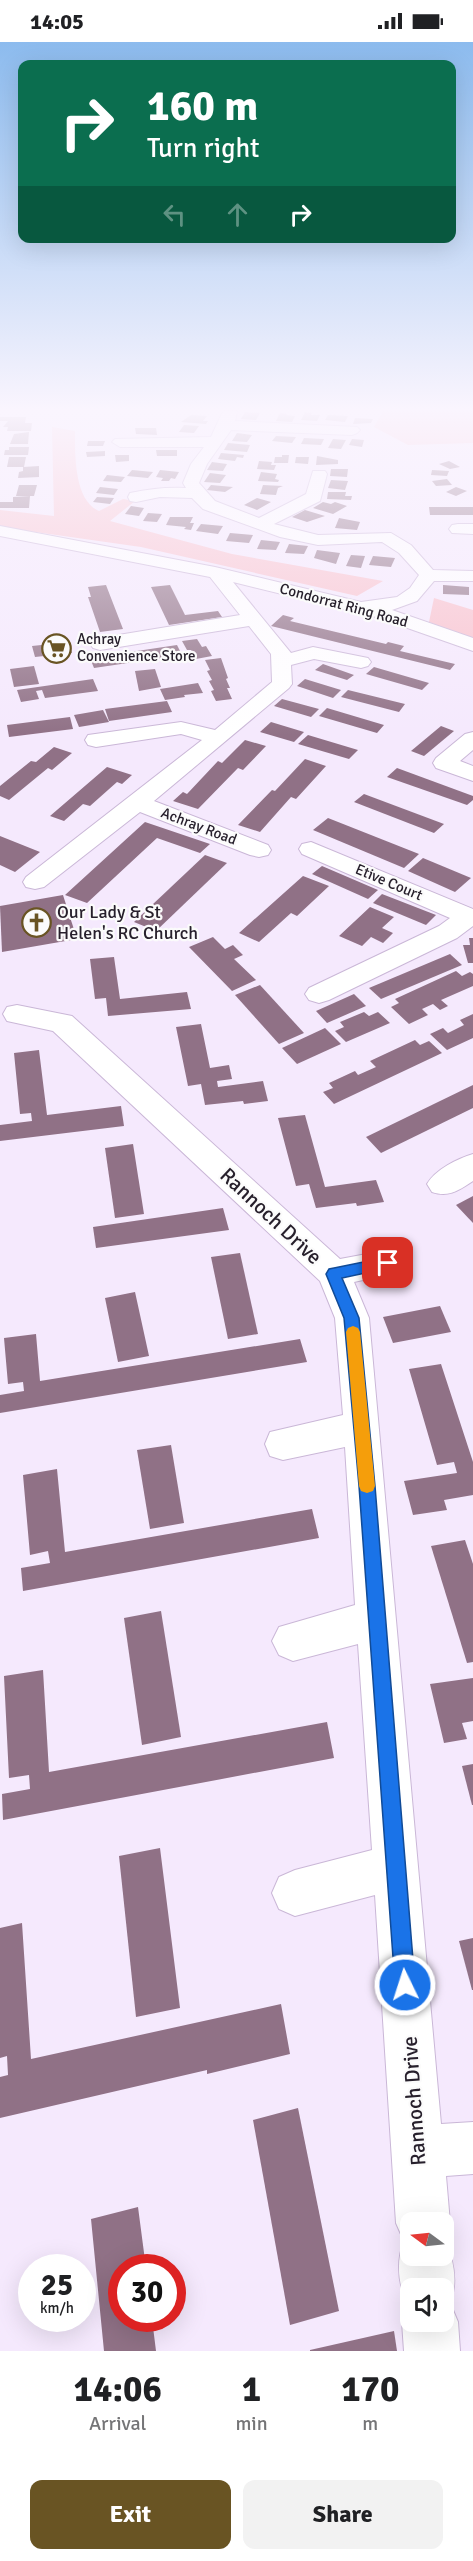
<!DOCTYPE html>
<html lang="en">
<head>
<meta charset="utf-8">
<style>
	body { margin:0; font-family:Signika,sans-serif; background:#f2f2f2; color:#202124; height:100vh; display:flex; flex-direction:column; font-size:22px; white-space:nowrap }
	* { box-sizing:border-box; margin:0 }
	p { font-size:20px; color:#757577 }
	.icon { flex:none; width:33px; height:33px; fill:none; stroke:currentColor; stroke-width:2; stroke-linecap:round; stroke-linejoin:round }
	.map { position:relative; height:2309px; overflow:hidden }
	.details { display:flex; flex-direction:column; background:#fff; flex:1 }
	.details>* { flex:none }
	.hud { position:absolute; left:18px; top:18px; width:438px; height:183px; border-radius:12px; box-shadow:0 6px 24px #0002; background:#0b6e4f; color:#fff; overflow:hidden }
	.needle { width:39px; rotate:285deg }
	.buttons { position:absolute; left:400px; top:2170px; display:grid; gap:12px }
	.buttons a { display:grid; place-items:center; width:54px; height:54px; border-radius:12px; background:#fff; box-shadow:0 6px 24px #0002; font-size:30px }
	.speed { position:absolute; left:18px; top:2212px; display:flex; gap:12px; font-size:30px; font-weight:700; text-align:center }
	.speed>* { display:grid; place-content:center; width:78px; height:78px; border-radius:50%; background:#fff; box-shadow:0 6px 24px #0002; line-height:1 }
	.speed small { font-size:15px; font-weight:400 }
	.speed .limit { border:9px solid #d22; background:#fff; color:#111 }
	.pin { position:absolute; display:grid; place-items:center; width:51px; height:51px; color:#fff; margin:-26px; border-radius:12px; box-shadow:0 3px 9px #0006 }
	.me { position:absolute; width:66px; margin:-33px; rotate:356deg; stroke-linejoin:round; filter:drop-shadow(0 0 4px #0008) }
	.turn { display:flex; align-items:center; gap:21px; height:126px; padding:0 30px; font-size:27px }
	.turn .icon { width:78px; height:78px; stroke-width:2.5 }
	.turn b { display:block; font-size:42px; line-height:51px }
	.lanes { display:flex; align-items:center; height:57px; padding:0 30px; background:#0003; justify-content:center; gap:30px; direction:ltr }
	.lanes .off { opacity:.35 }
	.eta { display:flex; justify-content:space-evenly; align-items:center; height:102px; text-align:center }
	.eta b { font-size:36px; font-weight:700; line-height:42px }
	.primary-button { display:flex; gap:12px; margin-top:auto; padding:12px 30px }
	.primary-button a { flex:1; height:69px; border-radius:12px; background:#695423; color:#fff; font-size:24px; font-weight:700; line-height:69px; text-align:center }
	.primary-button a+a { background:#f2f2f2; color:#202124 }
	.status { display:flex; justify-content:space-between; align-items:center; height:42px; padding:0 30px; background:#fff; direction:ltr }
	.status svg { height:16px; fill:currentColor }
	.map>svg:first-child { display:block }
</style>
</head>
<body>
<div class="status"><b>14:05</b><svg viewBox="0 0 49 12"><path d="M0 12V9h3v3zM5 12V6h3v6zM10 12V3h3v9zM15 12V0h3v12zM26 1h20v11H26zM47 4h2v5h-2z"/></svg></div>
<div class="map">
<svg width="473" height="2309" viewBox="0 0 473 2309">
	<rect width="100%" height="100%" fill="#f5e9fd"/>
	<!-- green -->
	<g fill="#f9c1cc">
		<polygon points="383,369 473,369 473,401 408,403 374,385"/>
		<path d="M52,385L75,389C75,413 74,458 99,469L123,457L135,459L110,479L232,512L383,539L357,554L141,505L0,485V468L54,474Z"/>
		<polygon points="434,556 473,568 473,599 429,580"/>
	</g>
	<!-- building -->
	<g fill="#907186">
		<polygon points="245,370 260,371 256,378 241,377"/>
		<polygon points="305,370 312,371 311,373 320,373 317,379 301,378"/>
		<polygon points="280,371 287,372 286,373 295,374 292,380 276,379"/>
		<polygon points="191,373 207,374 203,379 208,379 206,382 181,380"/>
		<polygon points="328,373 348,374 345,380 325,378"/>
		<polygon points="0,375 26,375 25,381 32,381 31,389 7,389 8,385 3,385 8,379 0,379"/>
		<polygon points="355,376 373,377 371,381 353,382"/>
		<polygon points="184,383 199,384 194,391 179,390"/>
		<polygon points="135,386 156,386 157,393 136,392"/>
		<polygon points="29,390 28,402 10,402 14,392"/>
		<polygon points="237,391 252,393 247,400 232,399"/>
		<polygon points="276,394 296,395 292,401 272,399"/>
		<polygon points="304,396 324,397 321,403 301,402"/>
		<polygon points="333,397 346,398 341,407 328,406"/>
		<polygon points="352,397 364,398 362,405 349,403"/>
		<polygon points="88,399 105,399 103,404 87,404"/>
		<polygon points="228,401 250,403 247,410 224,408"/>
		<polygon points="9,405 29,405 28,413 4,413 5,408 9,408"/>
		<polygon points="156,408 177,408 177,414 157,414"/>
		<polygon points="105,409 105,414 87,415 86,410"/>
		<polygon points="221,411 244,413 243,416 237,415 235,419 218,417"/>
		<polygon points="115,413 129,413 129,419 116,420"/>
		<polygon points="282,413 289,413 288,421 274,421 275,415 282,415"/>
		<polygon points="317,414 338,418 338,422 316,423"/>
		<polygon points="9,415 26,415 24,425 7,425"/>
		<polygon points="296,415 309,415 308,422 295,421"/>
		<polygon points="259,419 272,420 271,423 276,423 274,428 257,427"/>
		<polygon points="449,419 460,425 450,427 439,422"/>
		<polygon points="212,420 227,422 223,429 207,428"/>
		<polygon points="39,424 39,435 18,436 19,430 23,429 23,425"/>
		<polygon points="331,427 348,427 347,435 330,434"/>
		<polygon points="132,428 153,430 148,436 127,434"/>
		<polygon points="160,428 179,430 175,437 171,436 169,439 161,439 163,436 156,435"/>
		<polygon points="432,428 449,429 447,434 431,433"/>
		<polygon points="261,430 277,432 275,437 279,438 278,440 258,439"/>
		<polygon points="210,431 226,433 220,441 204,440"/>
		<polygon points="107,433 125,435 121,440 103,439"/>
		<polygon points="447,437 452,443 436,444 432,439"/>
		<polygon points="331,438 348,439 345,448 328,446"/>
		<polygon points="19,443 37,443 34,454 16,454"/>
		<polygon points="211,443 233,445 225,450 207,448"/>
		<polygon points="263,443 283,444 278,446 276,453 260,452"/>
		<polygon points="100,445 118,447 114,453 96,451"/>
		<polygon points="456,445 467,449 456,454 446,450"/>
		<polygon points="328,450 346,450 345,454 352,454 351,458 327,457"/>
		<polygon points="30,454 29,466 0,466 0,460 13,460 13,455"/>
		<polygon points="97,455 114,456 110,462 93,460"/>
		<polygon points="257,456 271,460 257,468 244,463"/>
		<polygon points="323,460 331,462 335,460 347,464 333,472 313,466"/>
		<polygon points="131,464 144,466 139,474 125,472"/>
		<polygon points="429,465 473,465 473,473 430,473"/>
		<polygon points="305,468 325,474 307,480 292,475"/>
		<polygon points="148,471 162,472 157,480 143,479"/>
		<polygon points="170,475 193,475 190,481 194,481 191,488 184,487 186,485 166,483"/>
		<polygon points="339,476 360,480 357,488 335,486"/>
		<polygon points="201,482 223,484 218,492 196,489"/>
		<polygon points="230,491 253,493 249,501 226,499"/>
		<polygon points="261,498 280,500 276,508 257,507"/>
		<polygon points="289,502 308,504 304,512 285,511"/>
		<polygon points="317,508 340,511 336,522 314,516"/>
		<polygon points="351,513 365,514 361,526 346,524"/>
		<polygon points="373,514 395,516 391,525 369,523"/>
		<polygon points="106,543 123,587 100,590 88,555 91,555 88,545"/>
		<polygon points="170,543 185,573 218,569 222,575 169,583 151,545"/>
		<polygon points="443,543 469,545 469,553 443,552"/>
		<polygon points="283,573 294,576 290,579 386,602 388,600 404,604 400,609 455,622 450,628 271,584"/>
		<polygon points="197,597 202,605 206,604 212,614 196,617 191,608 187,608 182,599"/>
		<polygon points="69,600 72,611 35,615 32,604"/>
		<polygon points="177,603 182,613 94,626 90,616"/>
		<polygon points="221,616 228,636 226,637 230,646 227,646 232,657 216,659 211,649 214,648 209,639 212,638 207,629 210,628 205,618"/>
		<polygon points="323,622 354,633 347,638 315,628"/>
		<polygon points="34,624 39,642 14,645 10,627"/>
		<polygon points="374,625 429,641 422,648 366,632"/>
		<polygon points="155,627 161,645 139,649 135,629"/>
		<polygon points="93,637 98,649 45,656 42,648 36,649 39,657 21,660 17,648"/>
		<polygon points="305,637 341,648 333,656 297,644"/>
		<polygon points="198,641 203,651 184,653 185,655 165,658 160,647"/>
		<polygon points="348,648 405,662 399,670 341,655"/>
		<polygon points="282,657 319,667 311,675 274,664"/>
		<polygon points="167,659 172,670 109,679 105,667"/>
		<polygon points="327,666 384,683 377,691 319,674"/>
		<polygon points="103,668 109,680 79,685 74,673"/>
		<polygon points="70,675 73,687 9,695 7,683"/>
		<polygon points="271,680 304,690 294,700 260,690"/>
		<polygon points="441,684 454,689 424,714 411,709"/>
		<polygon points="308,693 358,708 349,717 298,702"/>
		<polygon points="245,698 266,704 243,728 238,726 198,767 173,759 183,750 187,752 218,719 222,721"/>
		<polygon points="54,705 72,711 52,728 48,726 9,758 0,754 0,744 31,719 36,720"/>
		<polygon points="305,717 326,724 296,757 291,755 260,790 238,783 272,748 275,749"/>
		<polygon points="107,725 132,733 122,742 117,740 90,764 83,762 64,779 50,774"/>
		<polygon points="397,726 473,754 473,758 467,763 387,735"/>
		<polygon points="364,752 444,782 434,791 354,760"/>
		<polygon points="328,776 419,812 404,826 313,788"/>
		<polygon points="145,780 210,802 200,811 157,796 87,861 65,853"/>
		<polygon points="0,794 40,810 15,830 0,823"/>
		<polygon points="205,813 227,821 156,889 134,880"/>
		<polygon points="423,816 471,836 455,850 408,829"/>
		<polygon points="322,824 378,848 368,857 312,832"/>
		<polygon points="303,834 329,844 297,874 291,871 259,900 239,891"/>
		<polygon points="382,852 436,873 426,883 373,861"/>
		<polygon points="63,853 77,897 2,910 0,864"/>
		<polygon points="370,865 394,875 382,886 393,891 383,901 371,895 362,904 339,894"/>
		<polygon points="213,895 225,907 233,903 243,913 234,917 256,938 232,949 189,905"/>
		<polygon points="469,896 473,896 473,921 468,921 463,903 470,903"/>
		<polygon points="450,912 462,923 381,957 369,946"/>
		<polygon points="114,915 120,957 187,950 191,967 108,974 106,956 95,957 90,917"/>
		<polygon points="456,929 462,934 470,930 473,932 473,944 441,958 448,964 440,968 433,962 422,967 428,973 409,982 391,965 399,961 395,957"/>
		<polygon points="260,943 304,991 279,1002 235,953"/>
		<polygon points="354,952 366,964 327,981 316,969"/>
		<polygon points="364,970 369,974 378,970 390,981 346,1000 335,989 344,985 340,980"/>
		<polygon points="473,972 473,996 447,1008 430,992 443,986 448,991 464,983 460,978"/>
		<polygon points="201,982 210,1026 229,1023 232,1037 217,1039 218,1045 263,1039 268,1059 244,1062 243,1059 205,1063 201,1042 188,1044 176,985"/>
		<polygon points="325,986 341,1002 297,1022 282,1006"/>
		<polygon points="415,998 420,1003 429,999 442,1011 334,1062 323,1050 333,1046 329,1041 355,1029 358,1033 376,1025 370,1019"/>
		<polygon points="39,1008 47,1073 121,1064 124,1084 0,1099 0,1083 32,1079 31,1071 20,1072 14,1011"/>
		<polygon points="473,1043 473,1066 381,1111 366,1095"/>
		<polygon points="305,1073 325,1145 376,1138 384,1160 357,1164 356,1161 316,1166 309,1142 296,1144 278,1076"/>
		<polygon points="133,1102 144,1172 115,1176 105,1106"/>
		<polygon points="473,1154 473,1181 456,1163"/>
		<polygon points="223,1166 229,1188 96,1206 93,1185"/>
		<polygon points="240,1211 258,1292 228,1297 211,1215"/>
		<polygon points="135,1250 149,1314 118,1320 105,1256"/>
		<polygon points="440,1264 451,1290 393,1301 383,1275"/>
		<polygon points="36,1292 40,1339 300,1297 307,1320 0,1371 0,1353 24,1349 23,1340 8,1342 4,1296"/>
		<polygon points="441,1322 473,1420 473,1453 444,1458 447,1468 413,1473 404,1439 457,1431 454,1420 437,1423 409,1327"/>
		<polygon points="171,1403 184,1481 150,1487 137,1408"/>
		<polygon points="57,1427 65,1510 312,1467 319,1496 23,1549 21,1526 50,1521 48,1509 30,1513 23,1433"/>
		<polygon points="465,1498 473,1522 473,1620 467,1621 431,1504"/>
		<polygon points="161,1569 181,1695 142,1703 124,1576"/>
		<polygon points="43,1628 49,1730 327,1680 334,1716 3,1778 2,1752 30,1747 29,1733 9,1736 4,1634"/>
		<polygon points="473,1636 473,1679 462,1681 467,1697 444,1701 430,1642"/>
		<polygon points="473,1722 473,1763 472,1763 462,1724"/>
		<polygon points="160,1806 180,1966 136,1975 119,1814"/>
		<polygon points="22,1881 31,2017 281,1962 290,2012 207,2032 207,2028 0,2076 0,2035 8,2033 7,2014 0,2016 0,1886"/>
		<polygon points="473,1896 473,1948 472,1948 459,1899"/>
		<polygon points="298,2066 339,2269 290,2283 253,2078"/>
		<polygon points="138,2165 146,2226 122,2226 122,2277 152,2277 156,2309 104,2309 91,2177"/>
		<polygon points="394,2289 397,2309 310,2309 310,2308"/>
	</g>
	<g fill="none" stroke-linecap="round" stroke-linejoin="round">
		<defs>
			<g id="minor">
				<path d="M223,369H237L235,379L357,385L360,388L357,391L352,393L231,388L207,422L199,441L215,459L259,476L306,452L313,429H325L327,432L320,459L274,482L318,493L391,491L411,503L433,528L473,529V539H434L417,559L392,568L473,596V609L376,575L233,540L291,611L313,605L368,616L371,620L368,624L361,626L314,617L291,623L292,642L289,646L154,759L268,803L271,808L268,813L259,815L250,813L140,770L44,845L35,847L26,845L23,840L26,835L202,698L181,692L96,705L88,703L85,698L88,693L181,680L215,688L272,640L271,612L249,584L100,608L93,606L90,602L93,598L100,596L240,573L210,535L0,494V484L215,525L361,560L397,555L410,546L419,533L399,511L382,500L318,503L280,495L203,467L192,456L160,455L136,460L130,459L128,455L130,451C149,447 166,445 186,446L183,441L191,422L204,405H120L112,400L115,397L211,395Z"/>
				<polygon points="458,482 473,482 473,492 452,491 449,487 452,483"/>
				<polygon points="473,690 473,708 460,719 473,724 473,739 436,726 433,721 436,716 465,692"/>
				<polygon points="311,800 473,867 473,884 457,896 329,958 319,961 309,958 305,952 309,946 439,884 450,876 302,812 299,807 302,802"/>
				<path d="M17,963L72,974L340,1217L388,1208L400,1212L404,1221L400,1230L354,1240L369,1276L441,2082L473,2080V2132L446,2134L450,2181L444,2195C453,2216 459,2239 450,2261L458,2280L460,2309H404L402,2280L408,2265C399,2244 395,2222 404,2199L396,2181L375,1853L295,1874L279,1867L272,1851L279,1835L295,1828L372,1808L358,1602L293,1619L279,1613L272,1599L279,1585L355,1563L345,1405L283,1418L270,1414L265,1402L270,1390L343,1373L335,1276L320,1239L53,989L7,979L3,972L7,965ZM411,2181H444V2214H411ZM411,2247H444V2280H411Z"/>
				<path d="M473,1112V1139C459,1148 449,1156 432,1150L427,1142C436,1127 457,1117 473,1112Z"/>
			</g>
		</defs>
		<!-- minor casing -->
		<use href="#minor" stroke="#cab7d7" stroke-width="2"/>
		<!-- minor -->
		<use href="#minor" fill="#fff" fill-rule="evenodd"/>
	</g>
	<!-- sky -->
	<linearGradient id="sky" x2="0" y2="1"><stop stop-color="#8cbbee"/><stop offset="0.53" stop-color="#faf5fe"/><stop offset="1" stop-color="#faf5fe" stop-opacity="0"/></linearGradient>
	<rect width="473" height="693" fill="url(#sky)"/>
	<!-- route -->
	<polygon fill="#1a73e8" stroke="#114b97" stroke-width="1.5" points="388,1215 393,1217 395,1221 393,1225 342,1236 359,1276 375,1444 415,1943 412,1951 405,1954 398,1951 395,1943 359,1444 344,1276 326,1232 329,1227 334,1226"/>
	<!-- slow -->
	<polygon fill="#f59e0b" points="353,1284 358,1286 360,1290 375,1444 373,1449 367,1451 361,1449 359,1444 346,1290 348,1286"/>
	<!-- icons -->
	<defs>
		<symbol id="supermarket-ring" viewBox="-11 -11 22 22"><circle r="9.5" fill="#fbfbfb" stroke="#695423" stroke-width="1.5"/><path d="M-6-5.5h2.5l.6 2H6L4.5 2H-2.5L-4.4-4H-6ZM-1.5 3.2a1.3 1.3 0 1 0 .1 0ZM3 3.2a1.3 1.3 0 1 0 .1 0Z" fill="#695423"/></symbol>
		<symbol id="church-ring" viewBox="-11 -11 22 22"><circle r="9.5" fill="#fbfbfb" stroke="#695423" stroke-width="1.5"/><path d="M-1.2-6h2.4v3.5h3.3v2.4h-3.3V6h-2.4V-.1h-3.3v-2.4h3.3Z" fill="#695423"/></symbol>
	</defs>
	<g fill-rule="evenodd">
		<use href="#supermarket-ring" x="40" y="590" width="33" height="33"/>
		<use href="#church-ring" x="20" y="864" width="33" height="33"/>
	</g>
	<g text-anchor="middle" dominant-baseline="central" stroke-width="4.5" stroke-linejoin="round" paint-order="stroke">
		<!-- far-street labels -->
		<g font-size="15" fill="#27202c" stroke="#fbfbfb">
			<text transform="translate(344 563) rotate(15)">Condorrat Ring Road</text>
			<text transform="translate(199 784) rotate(21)">Achray Road</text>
			<text transform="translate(389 840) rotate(23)">Etive Court</text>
		</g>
		<!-- far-poi labels -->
		<g font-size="15" fill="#27202c" stroke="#fbfbfb" text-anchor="start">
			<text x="77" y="597">Achray<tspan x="77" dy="17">Convenience Store</tspan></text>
		</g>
		<!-- poi labels -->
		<g font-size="18" fill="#27202c" stroke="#fbfbfb" text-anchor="start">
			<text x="57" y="870">Our Lady &amp; St<tspan x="57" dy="21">Helen's RC Church</tspan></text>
		</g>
		<!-- near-street labels -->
		<g font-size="21" fill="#27202c" stroke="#fbfbfb">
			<text transform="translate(271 1174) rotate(43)">Rannoch Drive</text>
			<text transform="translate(414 2059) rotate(-94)">Rannoch Drive</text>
		</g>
	</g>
</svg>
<div class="buttons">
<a><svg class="needle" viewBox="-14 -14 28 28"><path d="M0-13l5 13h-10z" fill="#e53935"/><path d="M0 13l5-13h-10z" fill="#757577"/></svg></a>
<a><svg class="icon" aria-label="sound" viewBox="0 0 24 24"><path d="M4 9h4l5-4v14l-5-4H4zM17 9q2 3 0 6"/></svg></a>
</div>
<div class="speed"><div>25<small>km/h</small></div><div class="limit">30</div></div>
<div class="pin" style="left:388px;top:1221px;background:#d93025"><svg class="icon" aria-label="arrive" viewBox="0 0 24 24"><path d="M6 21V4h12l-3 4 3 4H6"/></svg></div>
<svg class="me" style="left:405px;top:1943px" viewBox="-20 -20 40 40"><circle r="17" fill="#1a73e8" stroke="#fff" stroke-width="3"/><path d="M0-11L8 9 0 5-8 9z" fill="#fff"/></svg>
<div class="hud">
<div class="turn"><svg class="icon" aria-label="right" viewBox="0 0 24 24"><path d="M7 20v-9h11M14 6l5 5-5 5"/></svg><div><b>160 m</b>Turn right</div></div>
<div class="lanes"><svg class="icon off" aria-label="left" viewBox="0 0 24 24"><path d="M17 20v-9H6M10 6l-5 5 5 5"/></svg><svg class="icon off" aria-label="ahead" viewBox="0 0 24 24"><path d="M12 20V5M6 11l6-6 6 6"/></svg><svg class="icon" aria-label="right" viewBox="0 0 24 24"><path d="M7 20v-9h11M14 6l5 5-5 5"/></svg></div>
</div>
</div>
<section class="details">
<div class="eta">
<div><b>14:06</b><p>Arrival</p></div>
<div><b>1</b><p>min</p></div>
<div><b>170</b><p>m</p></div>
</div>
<div class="primary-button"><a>Exit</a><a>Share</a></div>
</section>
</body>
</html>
